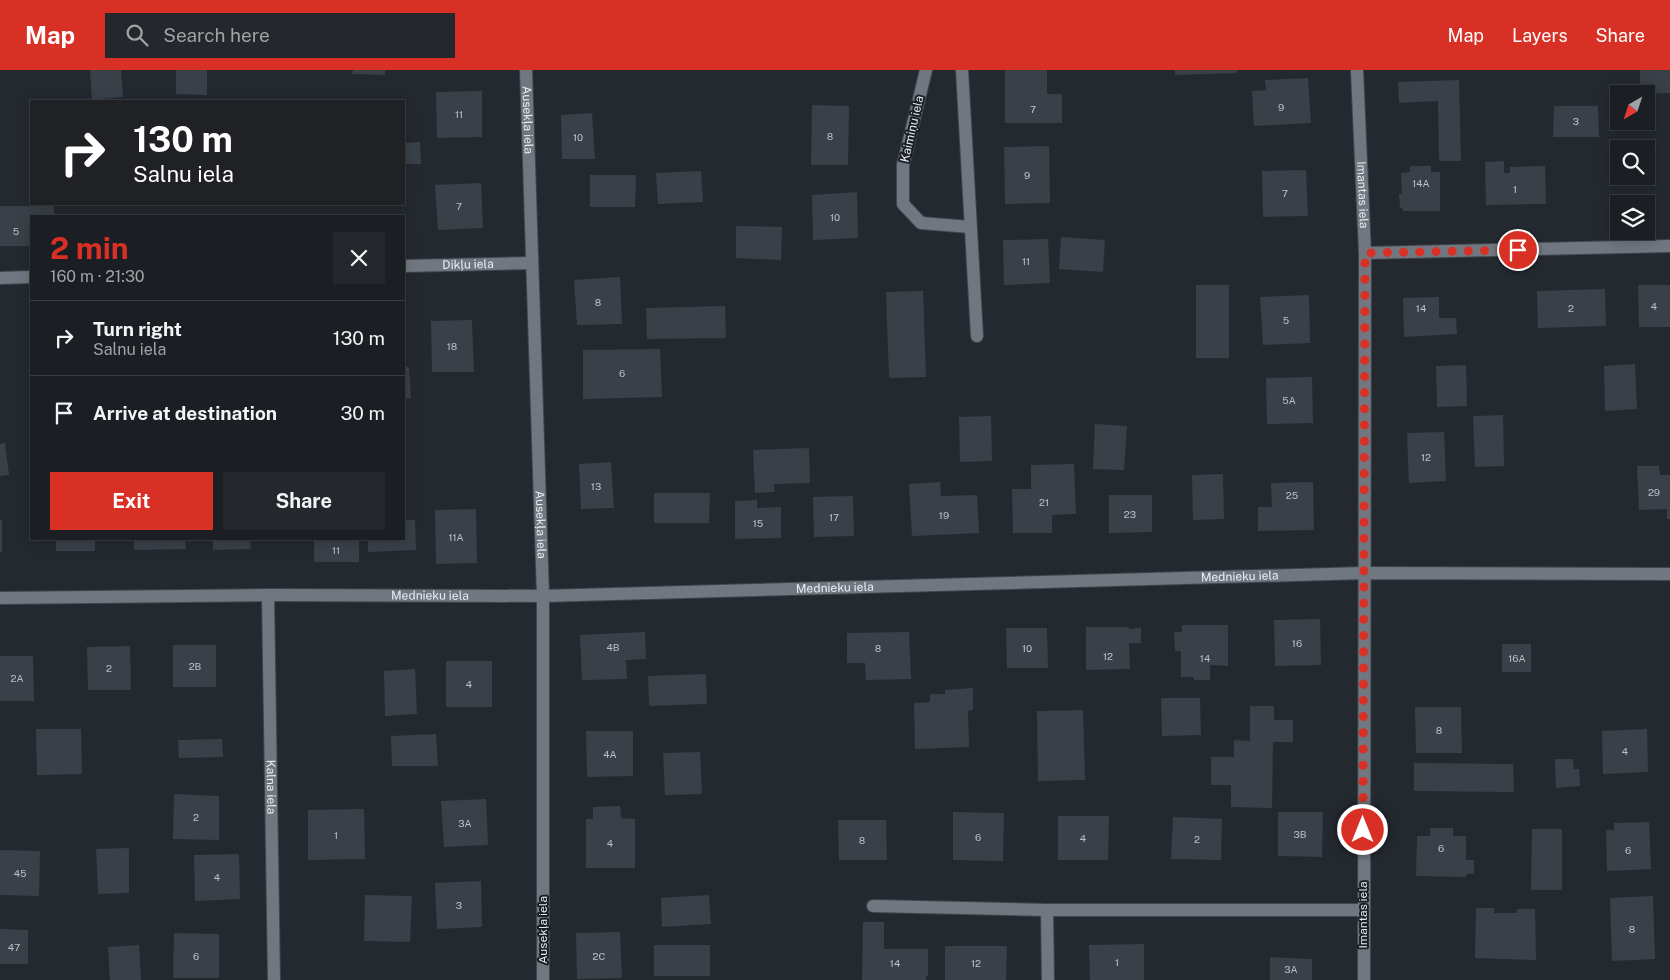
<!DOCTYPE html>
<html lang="en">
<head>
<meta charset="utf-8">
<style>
	body { margin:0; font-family:"Public Sans",sans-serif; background:#24272c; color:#f1f3f6; height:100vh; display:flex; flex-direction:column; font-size:19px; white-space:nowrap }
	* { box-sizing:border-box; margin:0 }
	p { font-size:16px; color:#a0a2a6 }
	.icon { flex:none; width:28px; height:28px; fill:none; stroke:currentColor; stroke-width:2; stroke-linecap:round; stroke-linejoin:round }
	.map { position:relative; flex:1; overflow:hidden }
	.side { position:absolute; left:30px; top:145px; width:375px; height:325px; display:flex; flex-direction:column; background:#1b1f24; border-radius:0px; box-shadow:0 2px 12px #0003,0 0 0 1px #393d41 }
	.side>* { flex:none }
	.top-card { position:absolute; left:30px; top:30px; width:375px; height:105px; border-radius:0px; box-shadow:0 2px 12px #0003,0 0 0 1px #393d41; background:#202124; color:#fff; overflow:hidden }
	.needle { width:32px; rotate:219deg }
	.controls { position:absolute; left:1610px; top:15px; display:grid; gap:10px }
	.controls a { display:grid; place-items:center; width:45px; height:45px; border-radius:0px; background:#1b1f24; box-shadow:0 2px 12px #0003,0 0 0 1px #393d41; font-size:25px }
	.pin { position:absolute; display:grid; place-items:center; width:42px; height:42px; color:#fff; margin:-21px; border:2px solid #fff; border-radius:50%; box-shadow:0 1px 5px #0007 }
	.me { position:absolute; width:55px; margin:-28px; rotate:0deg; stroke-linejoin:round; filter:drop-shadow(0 0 4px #0008) }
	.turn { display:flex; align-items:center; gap:18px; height:105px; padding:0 20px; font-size:22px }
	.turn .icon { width:65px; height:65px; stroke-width:2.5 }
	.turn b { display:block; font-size:35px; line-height:42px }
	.round { display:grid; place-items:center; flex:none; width:52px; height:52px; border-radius:0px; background:#24272c }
	.head { display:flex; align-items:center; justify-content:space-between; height:85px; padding:0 20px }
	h1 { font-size:30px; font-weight:700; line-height:38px; color:#d93025 }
	.cta { display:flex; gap:10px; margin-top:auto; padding:10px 20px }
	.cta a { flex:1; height:58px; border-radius:0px; background:#d93025; color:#fff; font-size:20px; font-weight:700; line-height:58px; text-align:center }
	.cta a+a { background:#24272c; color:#f1f3f6 }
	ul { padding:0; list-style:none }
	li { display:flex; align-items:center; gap:15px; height:75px; padding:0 20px; border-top:1px solid #393d41 }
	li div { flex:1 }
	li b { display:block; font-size:19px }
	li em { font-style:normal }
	header { display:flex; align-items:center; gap:30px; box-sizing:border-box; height:70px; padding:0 25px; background:#d93025; color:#fff }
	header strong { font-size:24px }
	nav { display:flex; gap:28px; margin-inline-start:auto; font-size:18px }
	.search { width:350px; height:45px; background:#24272c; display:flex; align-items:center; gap:12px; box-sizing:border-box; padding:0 18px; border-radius:0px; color:#a0a2a6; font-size:19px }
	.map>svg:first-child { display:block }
</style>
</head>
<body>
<header>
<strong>Map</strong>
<div class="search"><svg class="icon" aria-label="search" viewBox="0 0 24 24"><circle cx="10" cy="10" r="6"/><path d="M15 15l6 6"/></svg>Search here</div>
<nav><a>Map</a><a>Layers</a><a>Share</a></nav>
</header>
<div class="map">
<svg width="1670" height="910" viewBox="0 0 1670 910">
	<rect width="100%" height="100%" fill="#242930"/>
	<!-- building -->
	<g fill="#3a4048">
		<polygon points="90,0 121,0 123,27 92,30"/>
		<polygon points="176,0 207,0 207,25 176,24"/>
		<polygon points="353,0 385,0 385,5 352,4"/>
		<polygon points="1005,0 1047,0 1047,24 1062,24 1062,53 1005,53"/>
		<polygon points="1175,0 1237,0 1237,3 1175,5"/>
		<polygon points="1640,0 1670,0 1670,23 1640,24"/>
		<polygon points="1308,8 1311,53 1254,56 1252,21 1266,20 1265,10"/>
		<polygon points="1459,10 1461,91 1439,91 1438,31 1399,33 1398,12"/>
		<polygon points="482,21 482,67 437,68 436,22"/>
		<polygon points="812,35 849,36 848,95 811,95"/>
		<polygon points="1554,36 1598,36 1599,67 1553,67"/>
		<polygon points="592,43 595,89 562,89 561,45"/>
		<polygon points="420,72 421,94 404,94 404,73"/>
		<polygon points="1049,76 1050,133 1005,134 1004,77"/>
		<polygon points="1504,91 1504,103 1510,103 1510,97 1545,96 1546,134 1486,135 1485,92"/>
		<polygon points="1410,96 1431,96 1431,102 1440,102 1440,141 1403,141 1402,138 1400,138 1399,124 1402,124 1401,103 1410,102"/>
		<polygon points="1306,100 1308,146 1263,147 1262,101"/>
		<polygon points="701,101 703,132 658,134 656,103"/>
		<polygon points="590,105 636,105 635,137 590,137"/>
		<polygon points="481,113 483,158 438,160 435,115"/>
		<polygon points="857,122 858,168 813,170 812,125"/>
		<polygon points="0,136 54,136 54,146 31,146 31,176 0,176"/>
		<polygon points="736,156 782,157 781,190 736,188"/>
		<polygon points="1061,167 1105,170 1103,202 1059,199"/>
		<polygon points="1048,169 1050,213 1004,215 1003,170"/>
		<polygon points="620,207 622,254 577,255 574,210"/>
		<rect x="1196" y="215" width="33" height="73"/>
		<polygon points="1638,215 1670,215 1670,257 1639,257"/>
		<polygon points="1605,219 1606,256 1538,258 1537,221"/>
		<polygon points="923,221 926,307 889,308 886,222"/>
		<polygon points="1309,225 1310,273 1263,275 1260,227"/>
		<polygon points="1439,227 1439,248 1456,248 1457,264 1404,267 1403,228"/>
		<polygon points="725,236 726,268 647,269 646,238"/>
		<polygon points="472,250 474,302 432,302 431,251"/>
		<polygon points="660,279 662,327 583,329 583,280"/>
		<polygon points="1635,294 1637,339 1605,341 1604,296"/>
		<polygon points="1466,295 1467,336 1437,337 1436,296"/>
		<polygon points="404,297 409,297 411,328 404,329"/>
		<polygon points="1312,307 1313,353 1267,354 1266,308"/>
		<polygon points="1503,345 1504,396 1475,397 1473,346"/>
		<polygon points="991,346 992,391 960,392 959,347"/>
		<polygon points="1095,354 1127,356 1124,400 1093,399"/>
		<polygon points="1444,362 1446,411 1409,413 1407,363"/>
		<polygon points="5,373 9,405 0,406 0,374"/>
		<polygon points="809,378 810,413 774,414 774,422 755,423 753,380"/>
		<polygon points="611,392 614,438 581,439 579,394"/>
		<polygon points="1074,394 1076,444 1052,445 1052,463 1013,463 1012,419 1031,419 1031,395"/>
		<polygon points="1637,396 1659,396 1660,405 1670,405 1670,449 1667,449 1667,439 1639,440"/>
		<polygon points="1223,404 1224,449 1193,450 1192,405"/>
		<polygon points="940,412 941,426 977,425 979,463 912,466 909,414"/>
		<polygon points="1313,412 1314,460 1258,461 1258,437 1272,437 1271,413"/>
		<polygon points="654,423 710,423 709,453 654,453"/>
		<polygon points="1109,425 1152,425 1152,462 1109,463"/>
		<polygon points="853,426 854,466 814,467 813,427"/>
		<polygon points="757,430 757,438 781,437 781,468 735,469 735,431"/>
		<polygon points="476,439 477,493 436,494 435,440"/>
		<rect x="0" y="450" width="2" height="32"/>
		<polygon points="404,450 415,450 416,480 368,482 368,469 404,469"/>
		<rect x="56" y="469" width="39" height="12"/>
		<polygon points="134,469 185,469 186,479 134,480"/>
		<polygon points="213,469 250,469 251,479 213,480"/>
		<rect x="314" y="469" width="45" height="23"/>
		<polygon points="1320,549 1321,595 1275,596 1274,550"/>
		<polygon points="1182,555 1228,555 1228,596 1210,595 1210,610 1194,610 1194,607 1181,607 1181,581 1175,581 1174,562 1182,562"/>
		<polygon points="1086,557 1129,557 1129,559 1141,558 1141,573 1129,573 1130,599 1086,600"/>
		<polygon points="1006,558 1047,558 1048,598 1007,598"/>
		<polygon points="645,562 646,589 626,590 627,609 582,610 580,565"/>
		<polygon points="909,562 911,609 866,610 865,593 847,593 847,563"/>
		<rect x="1502" y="574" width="29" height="28"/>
		<rect x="173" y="575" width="43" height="42"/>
		<polygon points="130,576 131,620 88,620 87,577"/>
		<polygon points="0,586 33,586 34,631 0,631"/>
		<rect x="446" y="591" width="46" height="46"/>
		<polygon points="415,599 417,644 385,646 384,601"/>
		<polygon points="706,604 707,634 649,636 648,606"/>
		<polygon points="973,618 973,640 968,641 969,677 915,679 914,633 930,632 930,624 945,624 945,620"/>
		<polygon points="1161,628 1200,628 1201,665 1162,666"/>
		<polygon points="1250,636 1274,636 1274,650 1293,650 1293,672 1273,672 1272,738 1231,737 1231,715 1211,715 1211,687 1234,687 1234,670 1250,671"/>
		<polygon points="1415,637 1461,637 1462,683 1416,683"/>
		<polygon points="1083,640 1085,710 1038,711 1037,641"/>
		<polygon points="36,659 81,659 82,704 37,705"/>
		<polygon points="1647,659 1648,702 1603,704 1602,661"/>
		<polygon points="586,661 633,661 633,706 587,707"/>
		<polygon points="436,664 438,696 392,696 391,666"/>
		<polygon points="222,669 223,687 179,688 178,670"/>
		<polygon points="700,682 702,724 665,725 663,683"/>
		<polygon points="1555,689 1573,689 1574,699 1579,699 1580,716 1556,718"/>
		<polygon points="1414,693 1513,694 1514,722 1414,721"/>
		<polygon points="174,724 219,726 219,770 173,769"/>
		<polygon points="486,729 488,775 444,777 441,731"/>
		<polygon points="620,736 621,748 635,749 635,798 586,798 586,749 593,749 593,737"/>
		<polygon points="364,739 365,789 308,790 308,740"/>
		<polygon points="953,742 1004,743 1003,791 953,790"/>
		<polygon points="1278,742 1323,742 1322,787 1278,786"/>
		<polygon points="1058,746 1109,746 1108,790 1058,790"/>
		<polygon points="1173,747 1222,749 1221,790 1171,789"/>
		<polygon points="838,750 886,750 887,790 839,790"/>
		<polygon points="1649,752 1651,799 1607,801 1606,760 1614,760 1614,753"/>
		<polygon points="1430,758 1453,758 1453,766 1466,766 1466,790 1474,790 1474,804 1467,804 1466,807 1416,806 1417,766 1430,766"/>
		<polygon points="1532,759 1562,759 1562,820 1531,820"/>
		<polygon points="129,778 129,823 98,824 96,779"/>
		<polygon points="0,780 40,781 39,826 0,825"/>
		<polygon points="239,784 240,829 195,831 194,785"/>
		<polygon points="481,811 482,857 437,859 435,813"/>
		<polygon points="365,825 412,826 410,872 364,871"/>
		<polygon points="709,825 711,854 662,857 661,828"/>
		<polygon points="1653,826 1655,889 1612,891 1610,828"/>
		<polygon points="1476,838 1494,838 1494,843 1517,843 1517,839 1535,839 1536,890 1475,888"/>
		<polygon points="863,852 884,852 884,879 928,879 928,906 926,906 926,910 862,910"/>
		<polygon points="0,859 28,860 28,894 0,894"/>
		<polygon points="620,862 622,908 577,909 576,863"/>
		<polygon points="174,863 219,864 219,908 173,908"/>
		<polygon points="1144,874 1144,910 1090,910 1089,875"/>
		<polygon points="139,875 141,910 110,910 108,877"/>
		<rect x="654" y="875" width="56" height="31"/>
		<polygon points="945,876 1007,876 1006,910 945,910"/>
		<polygon points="1270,887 1312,889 1312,910 1270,910"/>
	</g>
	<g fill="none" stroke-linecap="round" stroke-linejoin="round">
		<defs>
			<g id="minor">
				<path id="s1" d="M526,0L543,526V910"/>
				<polyline points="926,0 903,95 903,134 921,153 970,157"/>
				<polyline points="962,0 977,266"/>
				<path id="s2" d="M1357,0L1365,183L1364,910"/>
				<polyline points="1365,183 1670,176"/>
				<path id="s3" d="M404,196L532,193"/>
				<polyline points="0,208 31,207"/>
				<path id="s4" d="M268,525L274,910"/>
				<path id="s5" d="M0,528L268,525L543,526L1364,503L1670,504"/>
				<polyline points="873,836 1047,840 1363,840"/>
				<polyline points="1047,840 1048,910"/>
			</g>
		</defs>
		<!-- minor casing -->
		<use href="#minor" stroke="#42464c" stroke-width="14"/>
		<!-- minor -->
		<use href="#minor" stroke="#717780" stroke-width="12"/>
	</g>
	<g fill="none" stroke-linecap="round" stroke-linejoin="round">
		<!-- route -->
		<polyline stroke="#d93025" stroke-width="9" stroke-dasharray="0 16.2" points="1363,760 1365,183 1518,180"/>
	</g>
	<g text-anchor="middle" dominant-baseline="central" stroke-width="4" stroke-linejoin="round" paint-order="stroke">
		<!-- number labels -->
		<g font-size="10" fill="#bcc1c7">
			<text x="1281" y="37">9</text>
			<text x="1033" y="39">7</text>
			<text x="459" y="44">11</text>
			<text x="1576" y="51">3</text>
			<text x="830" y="66">8</text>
			<text x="578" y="67">10</text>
			<text x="1027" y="105">9</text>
			<text x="1421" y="113">14A</text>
			<text x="1515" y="119">1</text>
			<text x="1285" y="123">7</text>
			<text x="459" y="136">7</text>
			<text x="835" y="147">10</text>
			<text x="16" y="161">5</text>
			<text x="1026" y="191">11</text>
			<text x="598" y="232">8</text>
			<text x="1654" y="236">4</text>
			<text x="1421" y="238">14</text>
			<text x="1571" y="238">2</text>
			<text x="1286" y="250">5</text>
			<text x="452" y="276">18</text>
			<text x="622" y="303">6</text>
			<text x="1289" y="330">5A</text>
			<text x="1426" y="387">12</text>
			<text x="596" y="416">13</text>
			<text x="1654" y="422">29</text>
			<text x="1292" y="425">25</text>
			<text x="1044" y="432">21</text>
			<text x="1130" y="444">23</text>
			<text x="944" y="445">19</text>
			<text x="834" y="447">17</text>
			<text x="758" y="453">15</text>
			<text x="456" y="467">11A</text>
			<text x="336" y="480">11</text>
			<text x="1297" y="573">16</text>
			<text x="613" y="577">4B</text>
			<text x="878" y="578">8</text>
			<text x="1027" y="578">10</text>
			<text x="1108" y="586">12</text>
			<text x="1205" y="588">14</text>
			<text x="1517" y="588">16A</text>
			<text x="195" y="596">2B</text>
			<text x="109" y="598">2</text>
			<text x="17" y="608">2A</text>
			<text x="469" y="614">4</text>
			<text x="1439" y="660">8</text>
			<text x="1625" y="681">4</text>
			<text x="610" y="684">4A</text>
			<text x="196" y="747">2</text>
			<text x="465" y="753">3A</text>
			<text x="1300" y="764">3B</text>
			<text x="336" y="765">1</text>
			<text x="978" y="767">6</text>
			<text x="1083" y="768">4</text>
			<text x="1197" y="769">2</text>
			<text x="862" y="770">8</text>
			<text x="610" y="773">4</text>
			<text x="1441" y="778">6</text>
			<text x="1628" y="780">6</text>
			<text x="20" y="803">45</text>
			<text x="217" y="807">4</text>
			<text x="459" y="835">3</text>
			<text x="1632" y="859">8</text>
			<text x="14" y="877">47</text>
			<text x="196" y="886">6</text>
			<text x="599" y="886">2C</text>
			<text x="1117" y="892">1</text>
			<text x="895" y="893">14</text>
			<text x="976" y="893">12</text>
			<text x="1291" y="899">3A</text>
		</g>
		<!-- street labels -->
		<g font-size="12" fill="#e8ecf1" stroke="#1a1f26">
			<text stroke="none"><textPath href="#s1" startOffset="50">Ausekļa iela</textPath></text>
			<text transform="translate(912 59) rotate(-77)">Kaimiņu iela</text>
			<text stroke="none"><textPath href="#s2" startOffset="125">Imantas iela</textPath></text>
			<text stroke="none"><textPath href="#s3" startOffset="64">Dikļu iela</textPath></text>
			<text stroke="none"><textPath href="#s1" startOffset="455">Ausekļa iela</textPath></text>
			<text stroke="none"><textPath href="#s5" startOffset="1240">Mednieku iela</textPath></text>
			<text stroke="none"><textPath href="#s5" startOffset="835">Mednieku iela</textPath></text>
			<text stroke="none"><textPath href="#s5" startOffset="430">Mednieku iela</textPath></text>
			<text stroke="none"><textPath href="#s4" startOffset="192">Kalna iela</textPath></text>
			<text transform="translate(1363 845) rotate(-90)">Imantas iela</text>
			<text transform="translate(543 860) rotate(-90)">Ausekļa iela</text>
		</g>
	</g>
</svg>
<div class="controls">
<a><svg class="needle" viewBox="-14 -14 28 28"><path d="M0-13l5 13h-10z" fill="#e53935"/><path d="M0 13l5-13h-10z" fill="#a0a2a6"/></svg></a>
<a><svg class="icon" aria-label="search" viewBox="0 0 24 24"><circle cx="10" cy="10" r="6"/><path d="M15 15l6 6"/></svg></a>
<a><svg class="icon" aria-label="layers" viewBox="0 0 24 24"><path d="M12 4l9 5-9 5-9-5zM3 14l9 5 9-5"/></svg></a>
</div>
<div class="pin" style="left:1518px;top:180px;background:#d93025"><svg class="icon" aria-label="arrive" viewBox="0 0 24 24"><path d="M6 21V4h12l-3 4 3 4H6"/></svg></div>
<svg class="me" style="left:1363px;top:760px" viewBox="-20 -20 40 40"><circle r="17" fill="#d93025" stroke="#fff" stroke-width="3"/><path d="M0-11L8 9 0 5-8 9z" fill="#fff"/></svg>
<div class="top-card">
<div class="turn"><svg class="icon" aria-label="right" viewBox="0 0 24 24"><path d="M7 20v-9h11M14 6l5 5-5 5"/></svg><div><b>130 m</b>Salnu iela</div></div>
</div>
<section class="side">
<div class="head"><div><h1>2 min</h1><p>160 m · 21:30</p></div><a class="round"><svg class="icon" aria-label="close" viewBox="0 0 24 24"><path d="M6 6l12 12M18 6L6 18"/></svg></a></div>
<ul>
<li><svg class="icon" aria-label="right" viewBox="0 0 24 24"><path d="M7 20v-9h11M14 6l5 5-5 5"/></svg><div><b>Turn right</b><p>Salnu iela</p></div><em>130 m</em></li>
<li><svg class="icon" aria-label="arrive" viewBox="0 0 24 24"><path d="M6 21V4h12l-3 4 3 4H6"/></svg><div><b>Arrive at destination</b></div><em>30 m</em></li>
</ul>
<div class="cta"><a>Exit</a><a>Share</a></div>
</section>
</div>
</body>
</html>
